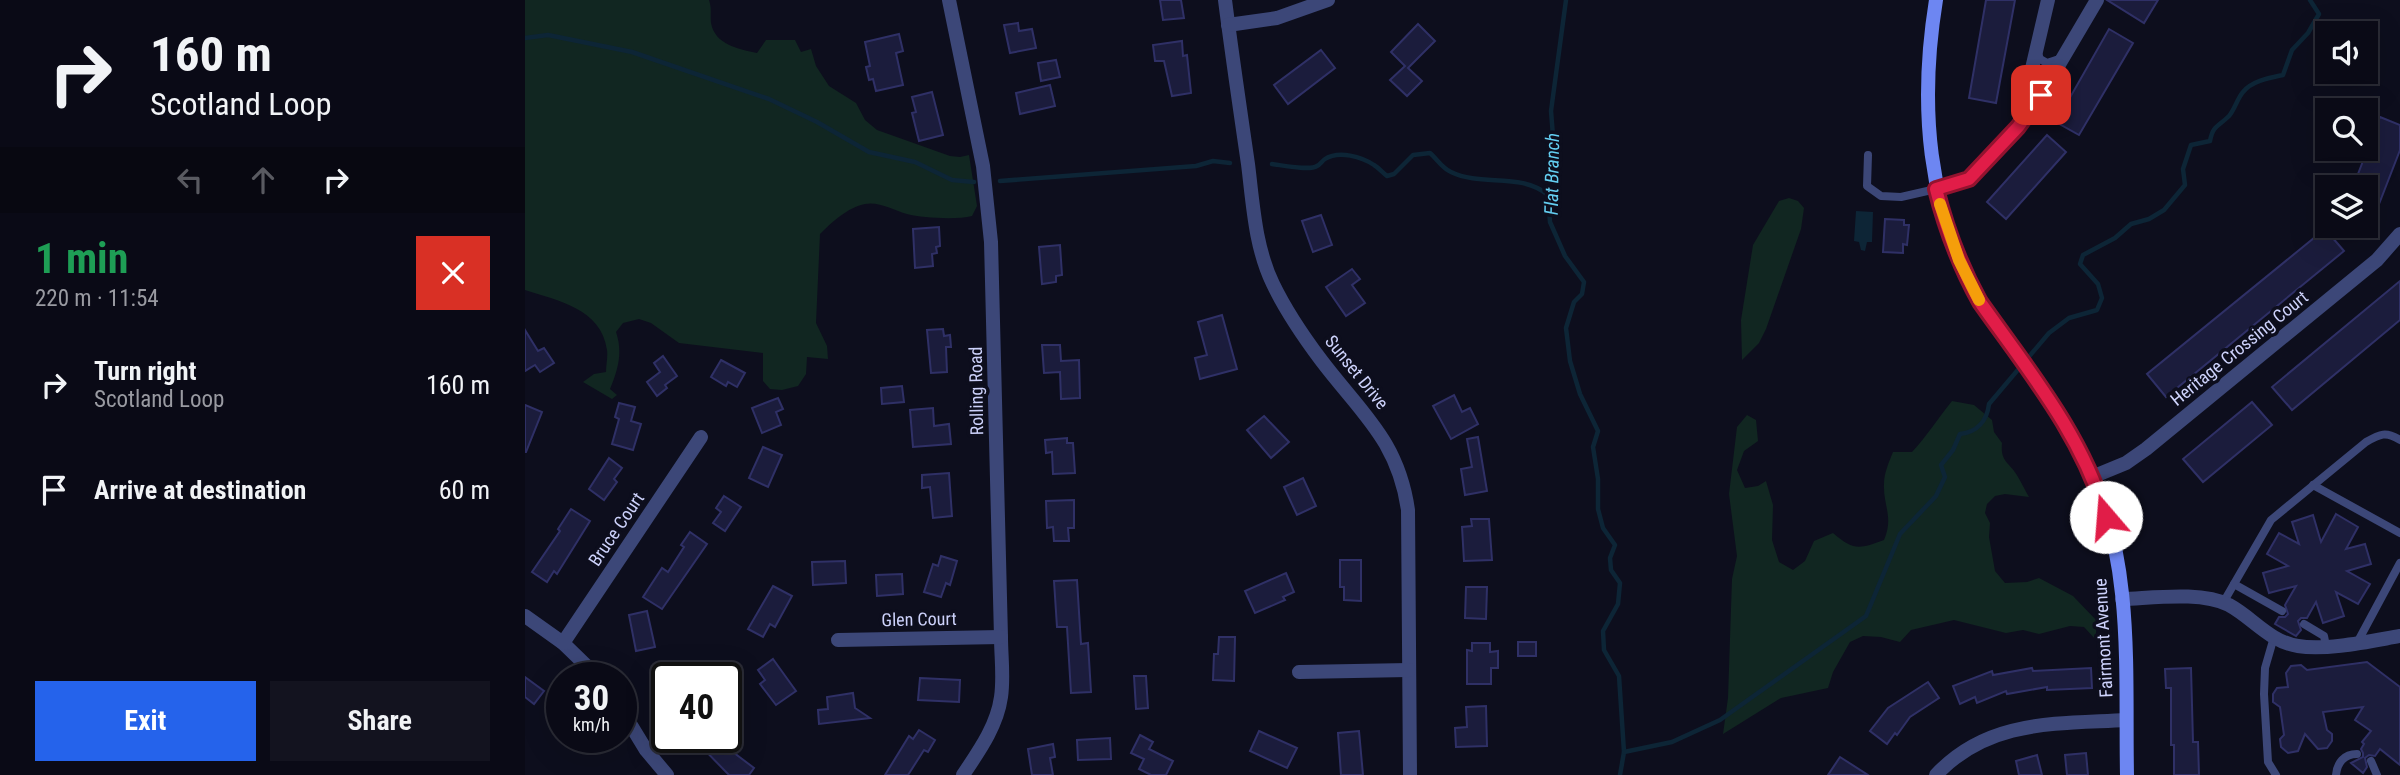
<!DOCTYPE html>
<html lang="en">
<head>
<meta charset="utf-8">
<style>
	body { margin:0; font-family:"Roboto Condensed",sans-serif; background:#13131f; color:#f1f3f6; height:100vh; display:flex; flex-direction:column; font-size:26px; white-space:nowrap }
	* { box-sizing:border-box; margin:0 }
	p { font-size:23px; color:#999aa1 }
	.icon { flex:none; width:38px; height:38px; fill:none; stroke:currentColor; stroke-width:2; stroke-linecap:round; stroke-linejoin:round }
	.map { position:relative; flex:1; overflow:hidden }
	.side { display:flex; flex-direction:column; background:#0a0a16; width:525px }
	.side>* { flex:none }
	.banner { background:#0a0a16; color:#f1f3f6; overflow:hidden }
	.tools { position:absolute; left:1790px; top:21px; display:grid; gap:14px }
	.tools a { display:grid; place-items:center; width:63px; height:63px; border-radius:0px; background:#0a0a16; box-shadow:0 7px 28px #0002,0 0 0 2px #2a2b35; font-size:35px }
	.speed { position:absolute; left:21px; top:662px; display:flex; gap:14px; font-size:35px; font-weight:700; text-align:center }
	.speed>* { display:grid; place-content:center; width:91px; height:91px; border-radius:50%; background:#0a0a16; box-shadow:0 7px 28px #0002,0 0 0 2px #2a2b35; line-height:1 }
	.speed small { font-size:18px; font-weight:400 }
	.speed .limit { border:4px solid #111; border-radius:10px; background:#fff; color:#111 }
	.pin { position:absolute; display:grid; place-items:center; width:60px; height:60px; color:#fff; margin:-30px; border-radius:14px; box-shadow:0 4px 10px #0006 }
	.me { position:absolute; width:77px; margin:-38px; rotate:342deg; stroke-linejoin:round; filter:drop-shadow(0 0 5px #0008) }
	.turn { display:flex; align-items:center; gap:24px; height:147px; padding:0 35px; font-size:32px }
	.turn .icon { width:91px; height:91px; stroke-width:2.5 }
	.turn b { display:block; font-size:49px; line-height:60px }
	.lanes { display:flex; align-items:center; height:66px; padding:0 35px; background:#0003; justify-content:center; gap:35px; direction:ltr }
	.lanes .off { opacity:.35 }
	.round { display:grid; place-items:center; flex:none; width:74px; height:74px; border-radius:0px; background:#13131f }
	.overview { display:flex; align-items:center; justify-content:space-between; height:119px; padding:0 35px }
	h1 { font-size:42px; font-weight:700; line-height:52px; color:#1e9e55 }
	.button { display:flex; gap:14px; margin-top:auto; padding:14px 35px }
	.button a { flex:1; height:80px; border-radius:0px; background:#2563eb; color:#fff; font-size:28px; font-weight:700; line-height:80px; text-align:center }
	.button a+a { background:#13131f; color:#f1f3f6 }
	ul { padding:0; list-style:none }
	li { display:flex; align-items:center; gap:21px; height:105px; padding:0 35px }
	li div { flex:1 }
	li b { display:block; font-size:26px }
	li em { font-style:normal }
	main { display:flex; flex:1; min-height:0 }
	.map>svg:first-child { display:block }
</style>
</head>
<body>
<main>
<section class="side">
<div class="banner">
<div class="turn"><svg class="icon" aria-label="right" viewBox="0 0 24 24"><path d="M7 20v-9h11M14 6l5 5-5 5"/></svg><div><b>160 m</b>Scotland Loop</div></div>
<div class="lanes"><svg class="icon off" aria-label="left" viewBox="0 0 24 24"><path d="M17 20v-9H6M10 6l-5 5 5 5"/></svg><svg class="icon off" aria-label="ahead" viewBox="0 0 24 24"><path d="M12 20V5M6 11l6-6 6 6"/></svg><svg class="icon" aria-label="right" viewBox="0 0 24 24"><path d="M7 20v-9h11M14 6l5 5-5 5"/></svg></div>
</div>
<div class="overview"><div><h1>1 min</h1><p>220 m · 11:54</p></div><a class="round" style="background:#d93025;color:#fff"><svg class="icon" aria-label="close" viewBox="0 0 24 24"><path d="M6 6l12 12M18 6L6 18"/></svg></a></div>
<ul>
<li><svg class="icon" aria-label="right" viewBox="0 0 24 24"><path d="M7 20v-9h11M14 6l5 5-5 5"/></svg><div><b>Turn right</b><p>Scotland Loop</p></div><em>160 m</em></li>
<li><svg class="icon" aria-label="arrive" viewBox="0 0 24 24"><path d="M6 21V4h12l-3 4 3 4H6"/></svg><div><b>Arrive at destination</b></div><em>60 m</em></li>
</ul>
<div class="button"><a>Exit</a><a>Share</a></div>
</section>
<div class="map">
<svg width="1875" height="775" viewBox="0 0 1875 775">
	<rect width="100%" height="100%" fill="#0d0e1d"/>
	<!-- green -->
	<g fill="#112621">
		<path d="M0,0H184C187,9 185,15 186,23C190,45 214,49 232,53L241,40H270L276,52L286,49L291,66L304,86L331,103L340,120L352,130L425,156L435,157L444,155L452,206L447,216C431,220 398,218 382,214C369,210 353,201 340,204C323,207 306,223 295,234L291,323L302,346L303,359L282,357L281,374L273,386L257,390L245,389L238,381V353L154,343L126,323L114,319L98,323L91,332C98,353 93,369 85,389L92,395L87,399L58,382L69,374L81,372C81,365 83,357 82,350C76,308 33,301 0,290Z"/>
		<polygon points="1264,198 1273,201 1279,208 1276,229 1241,329 1234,343 1217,360 1216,320 1228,245 1254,201"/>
		<path d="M1427,401L1449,405L1467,420L1469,432L1477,443C1475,463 1485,462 1493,477C1497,484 1500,490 1504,497L1480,494L1470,496L1462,504L1460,513L1465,523L1464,537L1470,571L1480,583L1502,582L1514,578L1548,596L1571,620V640L1559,627L1545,626L1514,634L1498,630L1481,633L1429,620L1386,630L1375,642L1356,637L1338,636L1325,642L1308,672L1303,688L1256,698L1198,734L1203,698L1207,579L1212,556L1204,494L1212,427L1222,415L1231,420L1233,441L1219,451L1212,470L1220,488L1233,486L1241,481L1248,505L1247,540L1254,562L1268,570L1280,561L1289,541L1308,533C1329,551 1334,549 1359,540C1369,517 1358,506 1359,484C1359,473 1364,462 1368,452H1387C1402,436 1413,418 1427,401Z"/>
	</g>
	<!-- water -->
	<polygon fill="#0d2536" points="1331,211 1348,212 1347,242 1342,242 1340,251 1336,250 1334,242 1329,241"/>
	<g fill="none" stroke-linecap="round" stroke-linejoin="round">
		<!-- stream -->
		<g stroke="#0d2536" stroke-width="4.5">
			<polyline points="1041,0 1026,111 1030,161 1023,195 1025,222 1040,256 1059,282 1057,294 1049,302 1041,328 1045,361 1055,394 1073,431 1068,447 1073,479 1073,509 1078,528 1090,545 1085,558 1086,570 1095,583 1093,604 1078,631 1079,650 1094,676 1099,752 1095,775"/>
			<polyline points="0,38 23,35 107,52 244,99 292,122 344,152 390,162 427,180 449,182"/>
			<path d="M747,164C756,165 784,171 792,166C795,165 797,161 800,159C814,150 837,157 849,165C854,168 857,172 862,176L869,174L888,155L905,153C912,159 917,168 926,172C957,187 996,172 1023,195"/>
			<polyline points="475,181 671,166 688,161 705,163"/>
			<path d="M1099,752L1147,742L1195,720L1341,616L1375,534L1411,496L1420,477L1416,465L1428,450L1435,434C1452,432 1462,421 1464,404L1524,333L1544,318L1572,310L1577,298L1573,284L1555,264L1558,255L1590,238L1606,224L1624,219L1639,210L1660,185L1658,169L1666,145L1685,141C1688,125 1693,127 1704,116C1710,109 1712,99 1718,92C1727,81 1744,78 1758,75L1767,50L1783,33L1794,14L1785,0"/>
		</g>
	</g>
	<!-- building -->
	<g fill="#1b1c3c" stroke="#2f3066" stroke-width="2">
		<polygon points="635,0 656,0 659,18 638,20"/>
		<polygon points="1461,0 1490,0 1471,103 1444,98"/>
		<polygon points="1582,0 1633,0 1619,23"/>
		<polygon points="493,23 494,31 507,29 511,48 485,53 479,25"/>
		<polygon points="893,24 910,41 883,68 897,81 882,96 865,80 880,66 866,52"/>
		<polygon points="1584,29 1608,43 1554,135 1531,122"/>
		<polygon points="374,34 378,51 371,53 378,85 351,91 348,79 344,80 341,67 345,66 340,42"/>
		<polygon points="657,41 658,56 662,55 666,93 647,96 639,61 630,61 628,45"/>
		<polygon points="796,50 810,68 763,104 749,85"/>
		<polygon points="531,60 535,77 516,81 513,63"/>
		<polygon points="525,85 530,106 495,114 491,93"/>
		<polygon points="407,92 418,135 394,141 387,113 391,112 387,97"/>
		<polygon points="1855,117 1875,125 1875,150 1842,235 1841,187 1828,187"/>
		<polygon points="1522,135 1541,152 1481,219 1462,202"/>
		<polygon points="796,215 807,245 788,252 777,221"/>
		<polygon points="1360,219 1379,220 1379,225 1384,225 1382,245 1378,244 1378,253 1358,252"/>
		<polygon points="414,227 415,246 411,247 412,253 407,254 408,266 390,268 388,229"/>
		<polygon points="1800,229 1819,251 1641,397 1622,374"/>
		<polygon points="535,245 537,275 531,276 531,282 517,284 514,247"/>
		<polygon points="827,269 835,279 827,285 840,303 821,316 801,287"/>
		<polygon points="1875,281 1875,320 1767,410 1747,387"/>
		<polygon points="697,315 712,369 675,379 670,358 682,355 673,322"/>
		<polygon points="418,329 419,336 425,335 426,347 421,347 422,372 406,373 402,330"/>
		<polygon points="0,330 13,351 19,348 29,363 15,372 10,365 0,371"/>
		<polygon points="517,345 535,345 536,361 554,360 555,398 536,399 535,372 519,373"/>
		<polygon points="138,356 152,376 140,385 142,388 132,396 122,382 135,372 129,363"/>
		<polygon points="196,360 220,373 212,387 203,382 201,386 186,377"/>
		<polygon points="377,386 379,402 357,404 356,388"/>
		<polygon points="929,395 937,412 945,408 953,424 926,439 908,406"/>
		<polygon points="253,398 258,409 251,412 256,425 237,433 227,408"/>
		<polygon points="1727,402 1747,425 1678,482 1658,459"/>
		<polygon points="94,403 110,407 106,421 116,424 108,450 87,444 94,419 90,417"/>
		<polygon points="0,405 17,412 1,452 0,452"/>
		<polygon points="408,408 409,426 424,424 426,444 388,447 385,410"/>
		<polygon points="739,416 764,442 746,458 722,430"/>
		<polygon points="953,437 962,491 940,495 936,469 947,467 942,439"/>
		<polygon points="542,438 542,443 548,443 550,473 528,474 527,452 521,453 520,440"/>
		<polygon points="238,447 257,455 243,487 224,478"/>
		<polygon points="84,458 97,468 89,479 92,482 79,500 64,489"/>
		<polygon points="424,473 427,516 408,518 405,487 397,488 397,475"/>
		<polygon points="778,478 791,506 772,515 759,487"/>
		<polygon points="199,496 216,507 200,531 188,523 196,512 191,508"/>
		<polygon points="549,500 549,528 543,528 544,541 529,541 528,527 522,528 521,501"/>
		<polygon points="46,509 65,521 32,574 29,571 22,582 7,572 35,531 33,529"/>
		<polygon points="1811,514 1833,527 1821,549 1840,544 1846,564 1822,571 1845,584 1833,604 1811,592 1819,616 1798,623 1791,602 1782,618 1776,618 1773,621 1776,630 1771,636 1750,624 1754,617 1760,617 1763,614 1760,605 1771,586 1744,593 1738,573 1763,566 1742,554 1754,533 1774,544 1767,522 1788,515 1796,542"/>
		<polygon points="946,519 964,519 967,560 939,561 937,527 947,526"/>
		<polygon points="165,532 182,544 137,609 118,597 137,568 143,572 159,547 156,545"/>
		<polygon points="416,556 432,561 425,585 421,583 416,597 399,592 408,564 413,566"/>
		<polygon points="815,560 836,560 836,601 819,600 819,587 815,587"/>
		<polygon points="320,561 321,583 288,585 287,562"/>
		<polygon points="761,573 769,592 758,597 760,600 730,613 720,591"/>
		<polygon points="377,574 378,594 352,596 351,575"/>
		<polygon points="552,580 556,644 563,643 566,692 546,693 542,627 532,627 529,581"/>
		<polygon points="248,586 267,596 250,627 245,624 238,637 223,629"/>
		<polygon points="941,587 962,587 961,619 940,618"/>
		<polygon points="122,611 130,647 111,651 104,615"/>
		<polygon points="694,637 710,637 709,681 688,680 689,654 693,654"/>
		<rect x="993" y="642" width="18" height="14"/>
		<polygon points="947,643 965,643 965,652 973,651 973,668 966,668 966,684 942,684 942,650 947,651"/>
		<polygon points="248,659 271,691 251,705 235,684 240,680 233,670"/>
		<polygon points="1842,662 1875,687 1875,765 1855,749 1850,756 1844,755 1840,758 1842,767 1838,773 1826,763 1838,757 1838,753 1836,749 1839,744 1837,742 1846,731 1830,720 1838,707 1798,712 1802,730 1807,734 1807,741 1802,748 1793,749 1780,734 1773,751 1763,753 1756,747 1755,739 1759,735 1755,707 1748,702 1748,694 1752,688 1763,687 1761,673 1766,666 1776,665 1782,670"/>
		<polygon points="1507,668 1508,671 1566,668 1567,688 1522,690 1522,687 1482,694 1481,691 1452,703 1450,697 1435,704 1428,686 1467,671 1468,675"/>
		<polygon points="1666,668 1668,742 1673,742 1674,775 1649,775 1649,745 1646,745 1646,688 1641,688 1640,669"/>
		<polygon points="609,676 621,676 623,708 611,709"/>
		<polygon points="0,677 19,691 9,704 0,697"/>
		<polygon points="395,678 435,680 434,702 393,700"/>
		<polygon points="1403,682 1414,698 1385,717 1372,735 1370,733 1362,744 1345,731 1363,708"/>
		<polygon points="328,693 330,708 345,718 294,724 293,710 303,709 302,697"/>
		<polygon points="961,706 962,746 931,747 930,728 942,727 941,707"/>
		<polygon points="394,730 410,740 403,752 399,750 383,775 360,775 384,736 388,739"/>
		<polygon points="734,731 772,748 762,768 725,751"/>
		<polygon points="834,731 838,775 816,775 813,733"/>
		<polygon points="615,735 628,742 624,749 648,761 641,775 626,775 614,769 619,759 606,753"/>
		<polygon points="167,737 202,737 196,743 229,768 224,775 204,775"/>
		<polygon points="585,738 586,759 553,760 552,740"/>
		<polygon points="528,744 530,757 525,758 528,775 507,775 503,749"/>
		<polygon points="1561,753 1563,775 1542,775 1540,755"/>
		<polygon points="1512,755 1517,775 1494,775 1491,761"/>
		<polygon points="1315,757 1343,775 1303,775"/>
	</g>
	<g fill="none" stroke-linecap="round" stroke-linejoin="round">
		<!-- lane -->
		<g stroke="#3c4778" stroke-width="8">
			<polyline points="1512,51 1515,59 1522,63 1537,58"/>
			<polyline points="1343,155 1342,186 1356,196 1376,197 1411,189"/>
			<polyline points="1788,485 1875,533"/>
			<polyline points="1709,584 1757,611"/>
			<path d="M1698,603L1746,520L1841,442C1855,434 1861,431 1875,440"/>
			<polyline points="1779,624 1799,636 1801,646"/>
			<polyline points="1749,637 1740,668 1739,694 1743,762 1751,775"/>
			<polyline points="1832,643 1875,563"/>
			<polyline points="1846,761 1852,775"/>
			<path d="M1811,775C1812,763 1819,754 1832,754"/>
		</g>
		<!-- street -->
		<g stroke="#3c4778" stroke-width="14">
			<path d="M424,0L458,166L466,242L476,637C476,656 479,678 476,697C472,726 454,751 438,775"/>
			<path d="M700,0C707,55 715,109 723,164C728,204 730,247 748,284C761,311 778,336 796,360C836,413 873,440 883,510L885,775"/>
			<polyline points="703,25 752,18 803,0"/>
			<polyline points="1503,113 1502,90 1523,0"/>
			<polyline points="1411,189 1444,179 1493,127 1516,95 1572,0"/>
			<polyline points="1567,477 1601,463 1621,449 1852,260 1875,234"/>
			<path d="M1597,599C1628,598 1676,591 1704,605C1728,618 1745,642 1773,646C1801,651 1846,641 1875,636"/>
			<polyline points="0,616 38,643 73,677"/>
			<polyline points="313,640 476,637"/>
			<polyline points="38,643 176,437"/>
			<polyline points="774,672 884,670"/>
			<polyline points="96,709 121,750 142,775"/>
			<path d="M1411,775C1463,719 1531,724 1601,720"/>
		</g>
		<!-- secondary -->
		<path stroke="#6d86f2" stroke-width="14" d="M1411,0C1394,105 1402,207 1455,302C1495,359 1537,413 1567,476C1609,566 1600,678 1602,775"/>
	</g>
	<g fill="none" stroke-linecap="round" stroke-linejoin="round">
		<defs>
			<path id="route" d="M1516,95L1493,127L1444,179L1411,189C1421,229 1435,266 1455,302C1503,370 1558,436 1581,517"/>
		</defs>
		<!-- route casing -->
		<use href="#route" stroke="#92132f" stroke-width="18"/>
		<!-- route -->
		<use href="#route" stroke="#e11d48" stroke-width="12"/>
		<!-- slow -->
		<polyline stroke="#f59e0b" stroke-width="12" points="1415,204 1434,260 1454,300"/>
	</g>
	<g text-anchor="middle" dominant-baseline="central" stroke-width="7" stroke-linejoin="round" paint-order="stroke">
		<!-- street labels -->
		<g font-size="18" fill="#cdd2fb" stroke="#0d0e1d">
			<text transform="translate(1714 348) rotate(-39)">Heritage Crossing Court</text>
			<text transform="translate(832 372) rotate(51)">Sunset Drive</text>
			<text transform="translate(451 391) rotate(-91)">Rolling Road</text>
			<text transform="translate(91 529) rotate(-56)">Bruce Court</text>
			<text transform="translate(394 619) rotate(-1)">Glen Court</text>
			<text transform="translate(1578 638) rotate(-93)">Fairmont Avenue</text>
		</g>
		<!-- water labels -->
		<g font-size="19" font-style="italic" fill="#64cff2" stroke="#0d0e1d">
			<text transform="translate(1027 174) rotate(-89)">Flat Branch</text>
		</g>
	</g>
</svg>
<div class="tools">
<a><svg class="icon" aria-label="sound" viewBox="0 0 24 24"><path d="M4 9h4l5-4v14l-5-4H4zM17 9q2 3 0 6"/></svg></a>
<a><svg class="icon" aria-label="search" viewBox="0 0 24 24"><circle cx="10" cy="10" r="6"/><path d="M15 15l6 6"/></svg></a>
<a><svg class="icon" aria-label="layers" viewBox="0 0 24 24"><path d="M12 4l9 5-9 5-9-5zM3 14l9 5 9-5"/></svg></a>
</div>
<div class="speed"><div>30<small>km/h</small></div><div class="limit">40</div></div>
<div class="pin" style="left:1516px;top:95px;background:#d93025"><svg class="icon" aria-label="arrive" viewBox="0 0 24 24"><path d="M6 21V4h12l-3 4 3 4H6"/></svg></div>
<svg class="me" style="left:1581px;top:517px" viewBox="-20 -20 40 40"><circle r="19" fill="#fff"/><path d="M0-13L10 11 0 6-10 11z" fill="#e11d48"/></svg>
</div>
</main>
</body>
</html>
